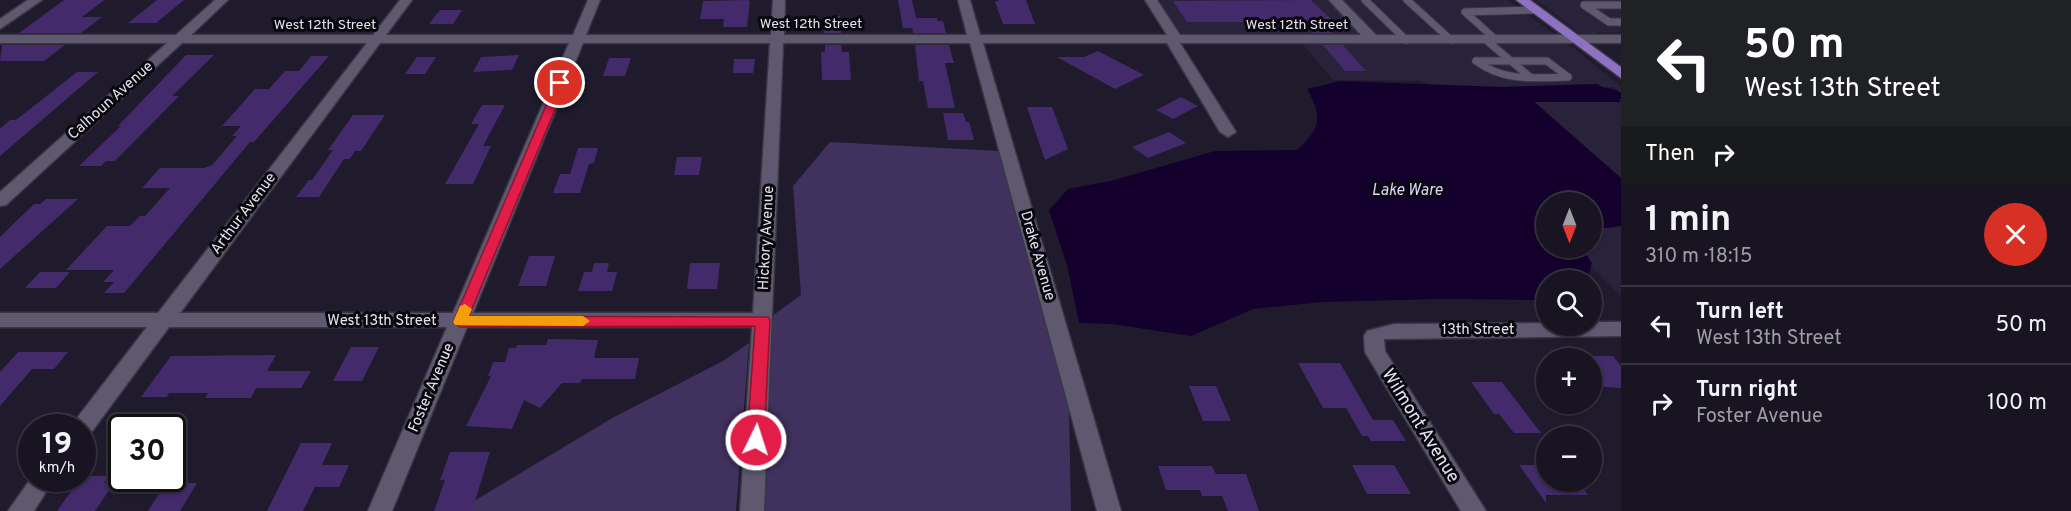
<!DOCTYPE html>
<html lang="en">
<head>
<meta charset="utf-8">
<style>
	body { margin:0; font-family:Overpass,sans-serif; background:#211d2a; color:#f1f3f6; height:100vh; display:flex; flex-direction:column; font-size:22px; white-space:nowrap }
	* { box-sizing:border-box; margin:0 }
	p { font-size:20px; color:#9f9ea5 }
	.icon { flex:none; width:33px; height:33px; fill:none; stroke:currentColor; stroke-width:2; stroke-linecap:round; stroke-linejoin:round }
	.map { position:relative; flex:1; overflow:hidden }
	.details { display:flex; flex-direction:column; background:#181422; width:450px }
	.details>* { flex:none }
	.guide { background:#202124; color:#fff; overflow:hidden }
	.needle { width:39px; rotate:180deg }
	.tools { position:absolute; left:1536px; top:192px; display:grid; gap:12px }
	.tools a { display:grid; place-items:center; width:66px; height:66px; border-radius:50%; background:#181422; box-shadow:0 2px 4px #0004,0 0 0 2px #363340; font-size:30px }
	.speed { position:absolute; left:18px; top:414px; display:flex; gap:12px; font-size:30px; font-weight:700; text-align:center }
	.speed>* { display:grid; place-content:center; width:78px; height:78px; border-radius:50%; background:#181422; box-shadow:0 2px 4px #0004,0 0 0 2px #363340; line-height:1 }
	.speed small { font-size:15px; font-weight:400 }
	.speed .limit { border:3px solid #111; border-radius:9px; background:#fff; color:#111 }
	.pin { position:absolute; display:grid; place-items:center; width:51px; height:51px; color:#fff; margin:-26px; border:3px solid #fff; border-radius:50%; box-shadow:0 2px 6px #0007 }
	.me { position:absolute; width:66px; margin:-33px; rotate:4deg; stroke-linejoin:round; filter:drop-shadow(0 0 4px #0008) }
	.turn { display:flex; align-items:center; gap:21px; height:126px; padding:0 24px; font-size:27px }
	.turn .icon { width:78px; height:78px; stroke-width:2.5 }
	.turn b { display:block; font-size:42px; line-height:51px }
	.then { display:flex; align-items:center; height:57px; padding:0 24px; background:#0003; gap:12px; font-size:22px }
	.round { display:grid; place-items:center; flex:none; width:63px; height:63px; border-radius:32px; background:#211d2a }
	.head { display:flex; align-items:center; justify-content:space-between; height:102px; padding:0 24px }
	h1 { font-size:36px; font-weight:700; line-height:45px }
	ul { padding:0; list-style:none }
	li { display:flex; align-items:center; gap:18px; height:78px; padding:0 24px; border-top:2px solid #363340 }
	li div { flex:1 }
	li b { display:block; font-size:22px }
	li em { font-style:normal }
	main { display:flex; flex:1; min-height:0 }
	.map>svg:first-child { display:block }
</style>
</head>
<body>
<main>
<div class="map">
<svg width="1621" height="511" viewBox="0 0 1621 511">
	<rect width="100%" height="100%" fill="#201a2d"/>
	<!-- built -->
	<g fill="#2a223b">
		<polygon points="1157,0 1329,0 1359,33 1357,35 1189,36 1178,32"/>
		<polygon points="1341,0 1508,0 1554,34 1384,36 1375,33"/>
		<polygon points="1537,0 1621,0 1621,32 1598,32 1595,35 1578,32"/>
		<polygon points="1301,42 1562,44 1573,47 1583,55 1621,87 1621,93 1614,87 1601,87 1597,84 1502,87 1435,86 1420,81 1333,80"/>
		<polygon points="1534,101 1621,102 1621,178"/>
		<polygon points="1523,198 1621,198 1621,296 1572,248 1592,248 1592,202 1546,202"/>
	</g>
	<!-- green -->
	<g fill="#41315f">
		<polygon points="830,142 999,151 1069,409 1071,511 758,511 768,319 801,295 793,186"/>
		<polygon points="749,343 736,511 466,511 474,501 614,417 723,361"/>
	</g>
	<!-- water -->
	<path fill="#13002c" d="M1340,81L1502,87L1597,84C1604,90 1613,87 1621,93V99H1618L1621,102H1534L1621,178V226L1592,230V202H1546V248H1582L1592,263L1587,280H1546V300L1439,299L1323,302L1253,309L1191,336L1112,324L1079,323L1068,269L1049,210L1068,189L1111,181L1215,151L1297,150C1321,128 1323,118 1307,89Z"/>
	<!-- building -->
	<g fill="#422a6b">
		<polygon points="64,0 104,0 82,17 102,17 81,33 19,33"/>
		<polygon points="157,0 184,0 156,23 128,23"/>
		<polygon points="747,0 750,1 747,27 723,27 724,19 700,19 703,1"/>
		<polygon points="898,0 912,0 916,18 937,18 937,21 943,21 946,33 913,33 912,28 903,28"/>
		<polygon points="999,0 1026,0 1035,24 1003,24 995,2"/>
		<polygon points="1311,0 1334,22 1324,25 1331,33 1312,33 1309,29 1297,27 1256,27 1252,22 1187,22 1173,1"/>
		<polygon points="440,10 462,10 453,24 429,24"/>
		<polygon points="824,16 840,16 841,33 824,33"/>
		<polygon points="2,45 65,45 44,61 0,61"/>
		<polygon points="825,45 841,45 842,52 849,52 851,80 822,80 821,52 825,52"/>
		<polygon points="915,45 949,45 954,63 945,63 955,108 928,108 923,81 919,81"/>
		<polygon points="1323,45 1343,45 1366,71 1345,71"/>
		<polygon points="1098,51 1144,75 1115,89 1057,57 1084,57"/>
		<polygon points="186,55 214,55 172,96 179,96 115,161 106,161 101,166 79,166 121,126 118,126"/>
		<polygon points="519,55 512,70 473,72 481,57"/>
		<polygon points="311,56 329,56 254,142 250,142 124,293 104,293 114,282 103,282 114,270 66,270 107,226 130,226 140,216 145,216 170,188 142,188 160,168 204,168 212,165 237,136 232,136 241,126 222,126 255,89 269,89 285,71 299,71"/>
		<polygon points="417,57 436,57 425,74 405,74"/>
		<polygon points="609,58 631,58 625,76 603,76"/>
		<polygon points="734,59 755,59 753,73 733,73"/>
		<polygon points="77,72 98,72 0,156 0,129 10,120 16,120"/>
		<polygon points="1181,97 1198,106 1173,119 1156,110"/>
		<polygon points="482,105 505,105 483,146 491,146 473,184 445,184 479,124 471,124"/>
		<polygon points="1027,107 1052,107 1068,149 1045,160"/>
		<polygon points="943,113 963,113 966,122 969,122 974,140 948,140"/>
		<polygon points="353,115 385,115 361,151 355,151 350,159 344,159 319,197 296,197 309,180 312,180 333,150 328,150"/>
		<polygon points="1169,132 1186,143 1148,158 1132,147"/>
		<polygon points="578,148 598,148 594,163 589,164 580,193 553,193 560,174 570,174"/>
		<polygon points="677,157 702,157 699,175 674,175"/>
		<polygon points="46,199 78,199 0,269 0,237 34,204 40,204"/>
		<polygon points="529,256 555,256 546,286 518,286"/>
		<polygon points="594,263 609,263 607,272 617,272 612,291 578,291 584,272 592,272"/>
		<polygon points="690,263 720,263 717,289 687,289"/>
		<polygon points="40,272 70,272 56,288 25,288"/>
		<polygon points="548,339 598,340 594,358 639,358 635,379 582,379 580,383 562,383 540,408 524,400 512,429 466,426 491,376 488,376 493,362 505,362 509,348 516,348 517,345 546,345"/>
		<polygon points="351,347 379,347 362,381 333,381"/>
		<polygon points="18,352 68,352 54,369 32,369 0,406 0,372"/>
		<polygon points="276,355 267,371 311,371 301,388 256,388 251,398 205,398 208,393 169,393 167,397 141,397 171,356"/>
		<polygon points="1592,356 1613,356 1621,366 1621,388 1605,387 1592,371"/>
		<polygon points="1298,363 1340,363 1373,420 1393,420 1406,441 1371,441 1368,436 1362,436 1346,408 1323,408"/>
		<polygon points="1471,382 1502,382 1541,433 1514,433 1499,414 1494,414"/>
		<polygon points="1189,386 1216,386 1231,421 1203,421"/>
		<polygon points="301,443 332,443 322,465 349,465 339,487 315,487 303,511 267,511"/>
		<polygon points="450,452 490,452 472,511 434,511 445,480 440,480"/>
		<polygon points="1352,465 1394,465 1411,494 1367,494"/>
		<polygon points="1519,465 1546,465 1546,482 1578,482 1588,495 1546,495 1546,503"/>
		<polygon points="1158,466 1212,466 1216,474 1246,474 1259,511 1228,511 1222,496 1202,496 1200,490 1166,490"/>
		<polygon points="87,476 109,476 104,483 114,483 95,511 57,511 77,483 82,483"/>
		<polygon points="166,483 197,483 180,511 148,511"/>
	</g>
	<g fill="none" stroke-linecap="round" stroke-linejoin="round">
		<defs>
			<g id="lane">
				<polyline points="1365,0 1406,40"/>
				<polyline points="1407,0 1451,40"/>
				<polyline points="1621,5 1584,5 1609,22 1621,22"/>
				<polyline points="1486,40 1530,77"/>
				<polyline points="1496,40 1465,12 1536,10"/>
				<polyline points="1476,61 1547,61 1568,77"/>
				<path d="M1476,61C1504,82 1535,78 1568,77"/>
			</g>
			<g id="street">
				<polygon points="28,0 42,0 0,29 0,19"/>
				<path d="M215,0H228L191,35H373L400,0H412L386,35H573L588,0H600L586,35H771L773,0H785L784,35H967L958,0H970L980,35H1167L1145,0H1157L1180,35H1361L1329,0H1342L1376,35H1621V43H1180L1236,132L1228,137L1220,132L1167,43H983L1121,511H1097L970,43H783L764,511H740L752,327H467L392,511H368L447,327H169L90,434L82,437V428H71L74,422L147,327H0V313H158L367,43H182L6,205L0,206V192L167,43H0V35H176ZM380,43H569L453,313H180ZM583,43H770L753,313H473Z"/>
				<polygon points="1592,322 1621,322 1621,336 1384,339 1385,351 1486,511 1461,511 1365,352 1364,336 1367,331 1394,324 1546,323 1546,326 1592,326"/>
				<polygon points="32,477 55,478 34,511 8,511"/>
			</g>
			<polygon id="primary" points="1516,0 1530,0 1621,67 1621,78"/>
		</defs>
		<!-- lane casing -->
		<use href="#lane" stroke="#3a3645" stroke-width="9"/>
		<!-- street casing -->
		<use href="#street" stroke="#3a3645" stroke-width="3"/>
		<!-- primary casing -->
		<use href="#primary" stroke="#3a3645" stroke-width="3"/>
		<!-- lane -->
		<use href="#lane" stroke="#5f596f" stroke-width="7"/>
		<!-- street -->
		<use href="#street" fill="#5f596f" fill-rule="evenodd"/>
		<!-- primary -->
		<use href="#primary" fill="#8d72c1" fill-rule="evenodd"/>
	</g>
	<!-- route -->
	<polygon fill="#e11d48" stroke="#92132f" stroke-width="1.5" points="557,80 566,83 469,316 768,317 770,320 764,440 762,444 750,444 747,440 755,326 460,327 453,322"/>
	<!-- slow -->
	<polygon fill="#f59e0b" points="465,304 472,309 469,316 583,316 590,321 583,326 455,325 453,322 460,306"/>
	<g text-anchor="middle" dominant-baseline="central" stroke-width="6" stroke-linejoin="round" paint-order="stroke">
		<!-- far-street labels -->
		<g font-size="14" fill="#e5e2ef" stroke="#09070e">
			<text x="811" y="24">West 12th Street</text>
			<text x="325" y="25">West 12th Street</text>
			<text x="1297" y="25">West 12th Street</text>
		</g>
		<!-- street labels -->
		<g font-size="15" fill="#e5e2ef" stroke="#09070e">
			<text transform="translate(111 101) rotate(-42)">Calhoun Avenue</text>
			<text transform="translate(244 214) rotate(-53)">Arthur Avenue</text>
			<text transform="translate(767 238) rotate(-87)">Hickory Avenue</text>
			<text transform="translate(1037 256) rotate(74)">Drake Avenue</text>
			<text x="382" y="321">West 13th Street</text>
			<text x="1478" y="330">13th Street</text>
			<text transform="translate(432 388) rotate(-67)">Foster Avenue</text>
		</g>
		<!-- water labels -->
		<g font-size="16" font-style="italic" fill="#dfd4fc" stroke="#09070e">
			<text x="1407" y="191">Lake Ware</text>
		</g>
		<!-- near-street labels -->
		<g font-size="18" fill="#e5e2ef" stroke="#09070e">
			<text transform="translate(1420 426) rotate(58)">Wilmont Avenue</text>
		</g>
	</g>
</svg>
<div class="tools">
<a><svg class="needle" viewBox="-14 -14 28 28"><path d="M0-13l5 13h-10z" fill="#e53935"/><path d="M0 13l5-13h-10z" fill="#9f9ea5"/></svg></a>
<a><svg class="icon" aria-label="search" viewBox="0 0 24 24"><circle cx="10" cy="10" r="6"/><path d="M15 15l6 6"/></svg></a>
<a>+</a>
<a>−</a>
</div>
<div class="speed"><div>19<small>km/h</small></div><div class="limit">30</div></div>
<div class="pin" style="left:560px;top:83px;background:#d93025"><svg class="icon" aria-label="arrive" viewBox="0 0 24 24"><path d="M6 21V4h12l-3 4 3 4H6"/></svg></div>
<svg class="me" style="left:756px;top:440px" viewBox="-20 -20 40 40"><circle r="17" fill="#e11d48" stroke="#fff" stroke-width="3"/><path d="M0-11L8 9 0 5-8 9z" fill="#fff"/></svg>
</div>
<section class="details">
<div class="guide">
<div class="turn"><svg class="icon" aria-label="left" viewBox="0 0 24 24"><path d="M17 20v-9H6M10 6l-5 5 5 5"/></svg><div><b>50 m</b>West 13th Street</div></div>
<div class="then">Then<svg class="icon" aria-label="right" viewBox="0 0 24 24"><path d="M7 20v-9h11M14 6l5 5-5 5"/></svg></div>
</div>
<div class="head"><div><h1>1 min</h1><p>310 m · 18:15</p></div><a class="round" style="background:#d93025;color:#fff"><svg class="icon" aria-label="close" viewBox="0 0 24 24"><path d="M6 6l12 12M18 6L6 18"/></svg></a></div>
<ul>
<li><svg class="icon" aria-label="left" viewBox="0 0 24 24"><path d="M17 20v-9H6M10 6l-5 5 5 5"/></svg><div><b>Turn left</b><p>West 13th Street</p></div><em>50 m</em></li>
<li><svg class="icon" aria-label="right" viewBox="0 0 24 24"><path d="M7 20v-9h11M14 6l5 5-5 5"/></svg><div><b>Turn right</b><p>Foster Avenue</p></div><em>100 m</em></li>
</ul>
</section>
</main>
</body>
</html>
